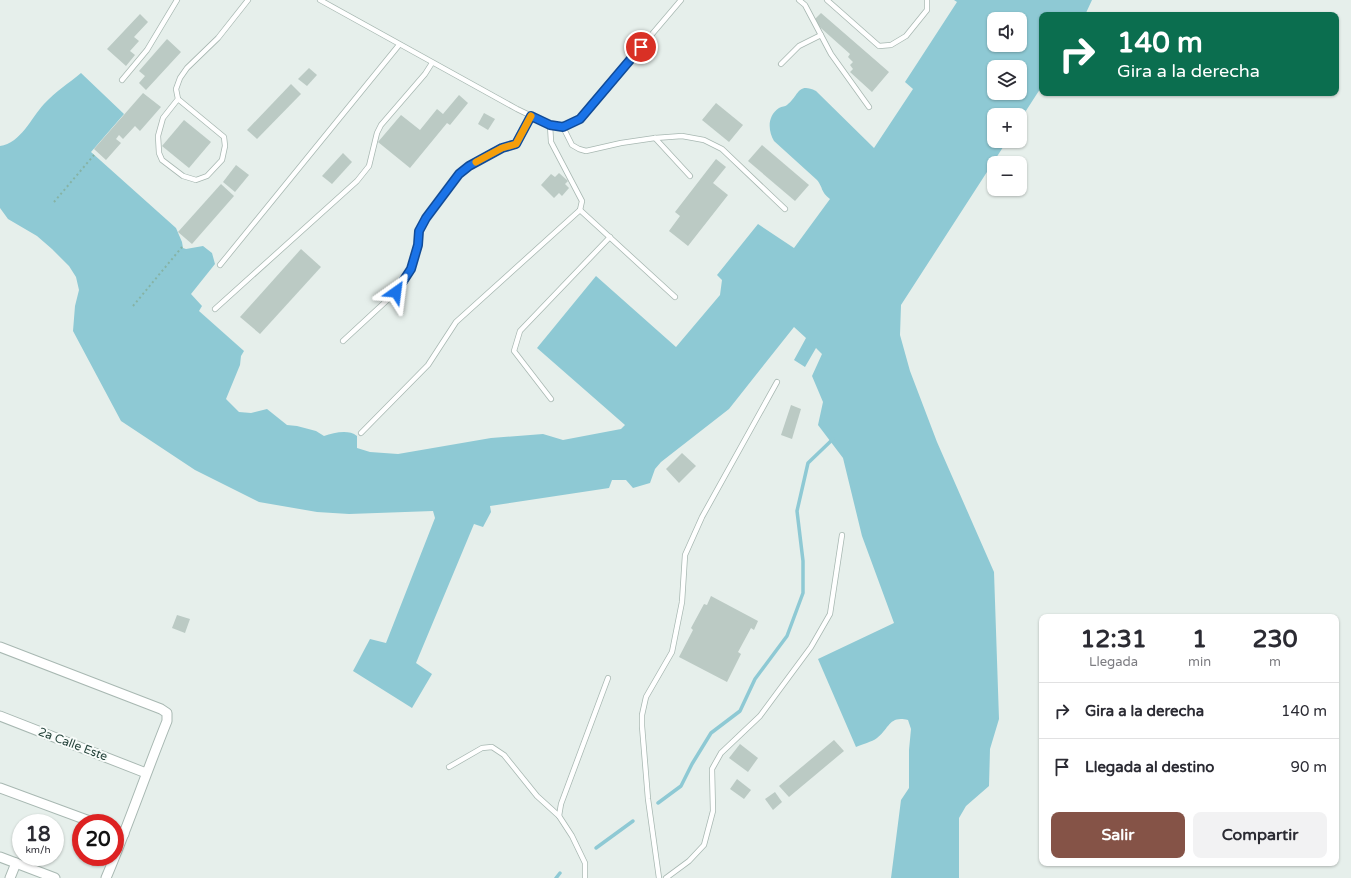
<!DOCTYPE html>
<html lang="es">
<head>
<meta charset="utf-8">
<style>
	body { margin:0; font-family:"Varela Round",sans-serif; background:#f2f2f3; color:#2b2b33; height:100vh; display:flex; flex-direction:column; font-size:15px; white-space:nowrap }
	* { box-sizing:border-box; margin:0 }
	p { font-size:13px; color:#7c7c81 }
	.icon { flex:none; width:22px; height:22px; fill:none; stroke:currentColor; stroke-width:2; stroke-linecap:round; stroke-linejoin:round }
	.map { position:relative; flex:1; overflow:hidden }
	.side { position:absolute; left:1039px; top:614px; width:300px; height:252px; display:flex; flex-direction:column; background:#fff; border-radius:8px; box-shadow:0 1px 3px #0004 }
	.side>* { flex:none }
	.guide { position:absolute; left:1039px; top:12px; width:300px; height:84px; border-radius:8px; box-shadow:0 1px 3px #0004; background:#0b6e4f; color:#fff; overflow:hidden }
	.fabs { position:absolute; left:987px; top:12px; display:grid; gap:8px }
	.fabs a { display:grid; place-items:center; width:40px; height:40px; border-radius:8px; background:#fff; box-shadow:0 1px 3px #0004; font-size:20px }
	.speed { position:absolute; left:12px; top:814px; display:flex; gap:8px; font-size:20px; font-weight:700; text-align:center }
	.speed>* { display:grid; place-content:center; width:52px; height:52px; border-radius:50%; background:#fff; box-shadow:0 1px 3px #0004; line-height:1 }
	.speed small { font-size:10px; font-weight:400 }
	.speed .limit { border:6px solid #d22; background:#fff; color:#111 }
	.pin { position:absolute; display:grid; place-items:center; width:34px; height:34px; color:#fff; margin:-17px; border:2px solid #fff; border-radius:50%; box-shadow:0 1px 4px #0007 }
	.me { position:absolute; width:44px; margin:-22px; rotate:31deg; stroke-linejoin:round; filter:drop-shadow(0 0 3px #0008) }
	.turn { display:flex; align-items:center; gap:14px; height:84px; padding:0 12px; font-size:18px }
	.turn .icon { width:52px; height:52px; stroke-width:2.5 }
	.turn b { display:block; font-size:28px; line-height:34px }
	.eta { display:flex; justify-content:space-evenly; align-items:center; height:68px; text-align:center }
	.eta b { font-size:24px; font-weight:800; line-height:28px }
	.primary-button { display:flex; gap:8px; margin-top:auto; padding:8px 12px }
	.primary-button a { flex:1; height:46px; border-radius:8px; background:#855347; color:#fff; font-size:16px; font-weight:800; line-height:46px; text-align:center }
	.primary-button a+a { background:#f2f2f3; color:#2b2b33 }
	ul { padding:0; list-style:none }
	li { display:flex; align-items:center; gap:12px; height:56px; padding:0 12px; border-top:1px solid #e1e1e2 }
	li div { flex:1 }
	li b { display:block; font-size:15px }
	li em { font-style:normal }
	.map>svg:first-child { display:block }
</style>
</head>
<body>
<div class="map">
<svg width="1351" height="878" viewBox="0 0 1351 878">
	<rect width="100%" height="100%" fill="#e6efeb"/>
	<!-- water -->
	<path fill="#8ec9d4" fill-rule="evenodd" d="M954,0H1092L1085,15H1042V86L1020,120V115H994V141H1007L901,305L900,335L910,371L937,442L994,572L999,719L990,749L989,786L966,806L959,818V878H891L901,800L909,788V750L911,729L908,720C889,715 889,729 877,738C872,742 862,744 856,747L818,659L894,623L862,536L843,458L818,425L823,402L812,376L822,354L816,348L805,367L794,360L806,338L794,327L729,409L661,462L655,469L650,483L633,488L626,480H612L609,488L490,506L491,512L483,527L474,524L416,663L432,674L412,708L353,671L370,639L386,643L435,518L433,511L349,514L317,512L259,502L195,470L121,421L73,331L75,306L79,290L76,277L69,266L52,249L37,236L8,219L0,208V146C21,143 31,118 44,104C55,92 69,83 81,73L124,114L91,152L176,228L182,242L183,248L186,249L203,246L212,253L215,264L191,294L202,306L199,311L244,351L241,356L240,365L226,399L239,412L251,413L267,409L287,425L297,426L316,431L324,436C334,433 348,429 357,436V448L370,452L398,454L491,438L543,434L563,440L621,429L625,425L537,348L596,276L676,347L720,295L722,280L717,275L758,224L794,248L830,199C820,191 824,189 817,180L774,141C768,131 767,116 779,108C782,106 785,107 787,105C799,96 797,82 816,91L874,148L913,89L905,82L957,2ZM994,19H1020V45H994ZM994,67H1020V93H994Z"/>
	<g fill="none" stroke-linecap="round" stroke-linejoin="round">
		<!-- stream -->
		<g stroke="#8ec9d4" stroke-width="3.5">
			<polyline points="658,803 681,786 692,764 711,733 740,711 755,679 787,636 803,593 803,561 797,511 808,463 833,439"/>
			<polyline points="596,848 633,821"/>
			<polyline points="556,878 560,873"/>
		</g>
	</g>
	<!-- building -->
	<g fill="#bbcac4">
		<polygon points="821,13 889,72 872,92 850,72 853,69 850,65 853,62 848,57 850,54 813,21"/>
		<polygon points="140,14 148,22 134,37 139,41 130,51 135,55 126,66 107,49"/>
		<polygon points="167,39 181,52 146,90 139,83 145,76 139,71"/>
		<polygon points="309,68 317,75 307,86 298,79"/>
		<polygon points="291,84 301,94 257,139 247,130"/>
		<polygon points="143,93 161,107 140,131 135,126 123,139 119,135 116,139 121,143 106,160 94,149"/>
		<polygon points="459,95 468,103 450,125 447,123 410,168 378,142 401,115 420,130 437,109 443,114"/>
		<polygon points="716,103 743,125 729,142 702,120"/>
		<polygon points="484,113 495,119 488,130 478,124"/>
		<polygon points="184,120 211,142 189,168 162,146"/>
		<polygon points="762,145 809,185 795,201 748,161"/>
		<polygon points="343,153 352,162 332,184 322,176"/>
		<polygon points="716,159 726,167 713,183 728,195 688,246 669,231 680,216 675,212"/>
		<polygon points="236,165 249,175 235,192 223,182"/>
		<polygon points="559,173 568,181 565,184 569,188 562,196 559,193 554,198 541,185 551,174 555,177"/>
		<polygon points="221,184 234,196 192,244 178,232"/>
		<polygon points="301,249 321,267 260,334 240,317"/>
		<polygon points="791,405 801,409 792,439 781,435"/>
		<polygon points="682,453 696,466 679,483 666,469"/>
		<polygon points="711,596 758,621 754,630 751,628 738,652 741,654 727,682 679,657 693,630 691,628 704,604 707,605"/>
		<polygon points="177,615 190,619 185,633 172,628"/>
		<polygon points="834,740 844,751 789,797 779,786"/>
		<polygon points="740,744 758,758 748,772 729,758"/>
		<polygon points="737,779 751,790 744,799 730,789"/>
		<polygon points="775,792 782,802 773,810 765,799"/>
	</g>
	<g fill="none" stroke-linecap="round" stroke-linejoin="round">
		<defs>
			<g id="lane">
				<polyline points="320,0 517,109 550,125 563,127 580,119 681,0"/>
				<polyline points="799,0 805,5 831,54 869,107"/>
				<polyline points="827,0 879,46 891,45 906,36 927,10 927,0"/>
				<polyline points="781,64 799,46 821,35"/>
				<polyline points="122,80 147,50 177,0"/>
				<polyline points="178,99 163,118 158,136 159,153 162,160 183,176 196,180 207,176 222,160 225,146 224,137 178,99 176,89 180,78 187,68 218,38 248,0"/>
				<polyline points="563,127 572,145 579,149 586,151 621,143 655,138 682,136 704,140 722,149 785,209"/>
				<polyline points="655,138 690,176"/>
				<polyline points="580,210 675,297"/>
				<polyline points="220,265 399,45"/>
				<polyline points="215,309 357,181 369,166 377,133 381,125 425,74 432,63"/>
				<polyline points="343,341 396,292 411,269 418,245 419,231 426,218 459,174 469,166 502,148 516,144 531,116"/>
				<polyline points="551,399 514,351 520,331 610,237"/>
				<polyline points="361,433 428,365 456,322 580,210 582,201 551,142 550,125"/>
				<polyline points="449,767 482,748 492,747 504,755 537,796 559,816"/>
				<polyline points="585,878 585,863 572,836 559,816 561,804 608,678"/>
				<polyline points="659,878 648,799 642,726 642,715 646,697 672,652 682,602 685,555 702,517 777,382"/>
				<polyline points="666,878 689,861 704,845 713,811 712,769 721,753 760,716 811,647 830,614 842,535"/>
			</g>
			<g id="street">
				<path d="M0,647L161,709L167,713V721C146,773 128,826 106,878"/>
				<polyline points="0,716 146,773"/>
				<polyline points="0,788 95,823"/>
				<polyline points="115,830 124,834"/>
				<polyline points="0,857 55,878"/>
				<polyline points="10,878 16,863"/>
			</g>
		</defs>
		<!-- lane casing -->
		<use href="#lane" stroke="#a8b8b2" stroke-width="6"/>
		<!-- street casing -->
		<use href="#street" stroke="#a8b8b2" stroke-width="11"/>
		<!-- path -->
		<g stroke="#86b3a5" stroke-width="2" stroke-dasharray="2 3" stroke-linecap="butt">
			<polyline points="54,202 94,155"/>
			<polyline points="133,306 182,247"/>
		</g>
		<!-- lane -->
		<use href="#lane" stroke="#fff" stroke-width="4.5"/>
		<!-- street -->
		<use href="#street" stroke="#fff" stroke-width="9"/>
	</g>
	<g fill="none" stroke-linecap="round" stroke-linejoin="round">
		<defs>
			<polyline id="route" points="396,292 411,269 418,245 419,231 426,218 459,174 469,166 502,148 516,144 531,116 550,125 563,127 580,119 641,47"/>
		</defs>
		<!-- route casing -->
		<use href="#route" stroke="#114b97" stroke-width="10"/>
		<!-- route -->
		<use href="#route" stroke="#1a73e8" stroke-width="7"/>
		<!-- slow -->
		<polyline stroke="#f59e0b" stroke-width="7" points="476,162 502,148 516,144 531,116"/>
	</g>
	<g text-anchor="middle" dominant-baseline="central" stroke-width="4" stroke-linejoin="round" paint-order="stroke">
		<!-- street labels -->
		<g font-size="12" fill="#24423a" stroke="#f7fbf9">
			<text transform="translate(73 744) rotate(21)">2a Calle Este</text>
		</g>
	</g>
</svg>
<div class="fabs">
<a><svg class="icon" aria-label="sound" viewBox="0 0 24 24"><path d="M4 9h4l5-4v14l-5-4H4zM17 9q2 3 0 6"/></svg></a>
<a><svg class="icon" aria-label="layers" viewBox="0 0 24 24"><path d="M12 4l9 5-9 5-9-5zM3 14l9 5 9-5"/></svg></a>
<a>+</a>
<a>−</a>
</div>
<div class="speed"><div>18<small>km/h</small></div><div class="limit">20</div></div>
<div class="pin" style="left:641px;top:47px;background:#d93025"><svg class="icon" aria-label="arrive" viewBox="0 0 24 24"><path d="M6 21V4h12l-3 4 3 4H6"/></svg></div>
<svg class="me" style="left:396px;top:292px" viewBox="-20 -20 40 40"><path d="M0-17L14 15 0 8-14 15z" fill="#1a73e8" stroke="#fff" stroke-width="4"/></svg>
<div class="guide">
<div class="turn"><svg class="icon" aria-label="right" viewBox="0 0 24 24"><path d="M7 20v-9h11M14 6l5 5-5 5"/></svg><div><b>140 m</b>Gira a la derecha</div></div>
</div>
<section class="side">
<div class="eta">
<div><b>12:31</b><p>Llegada</p></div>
<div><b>1</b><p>min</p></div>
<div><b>230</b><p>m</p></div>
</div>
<ul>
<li><svg class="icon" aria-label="right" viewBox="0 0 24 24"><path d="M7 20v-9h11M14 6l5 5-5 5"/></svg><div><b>Gira a la derecha</b></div><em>140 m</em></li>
<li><svg class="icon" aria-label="arrive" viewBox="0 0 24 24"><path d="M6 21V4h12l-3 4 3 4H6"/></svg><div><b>Llegada al destino</b></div><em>90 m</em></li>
</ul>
<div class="primary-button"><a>Salir</a><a>Compartir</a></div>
</section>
</div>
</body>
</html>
